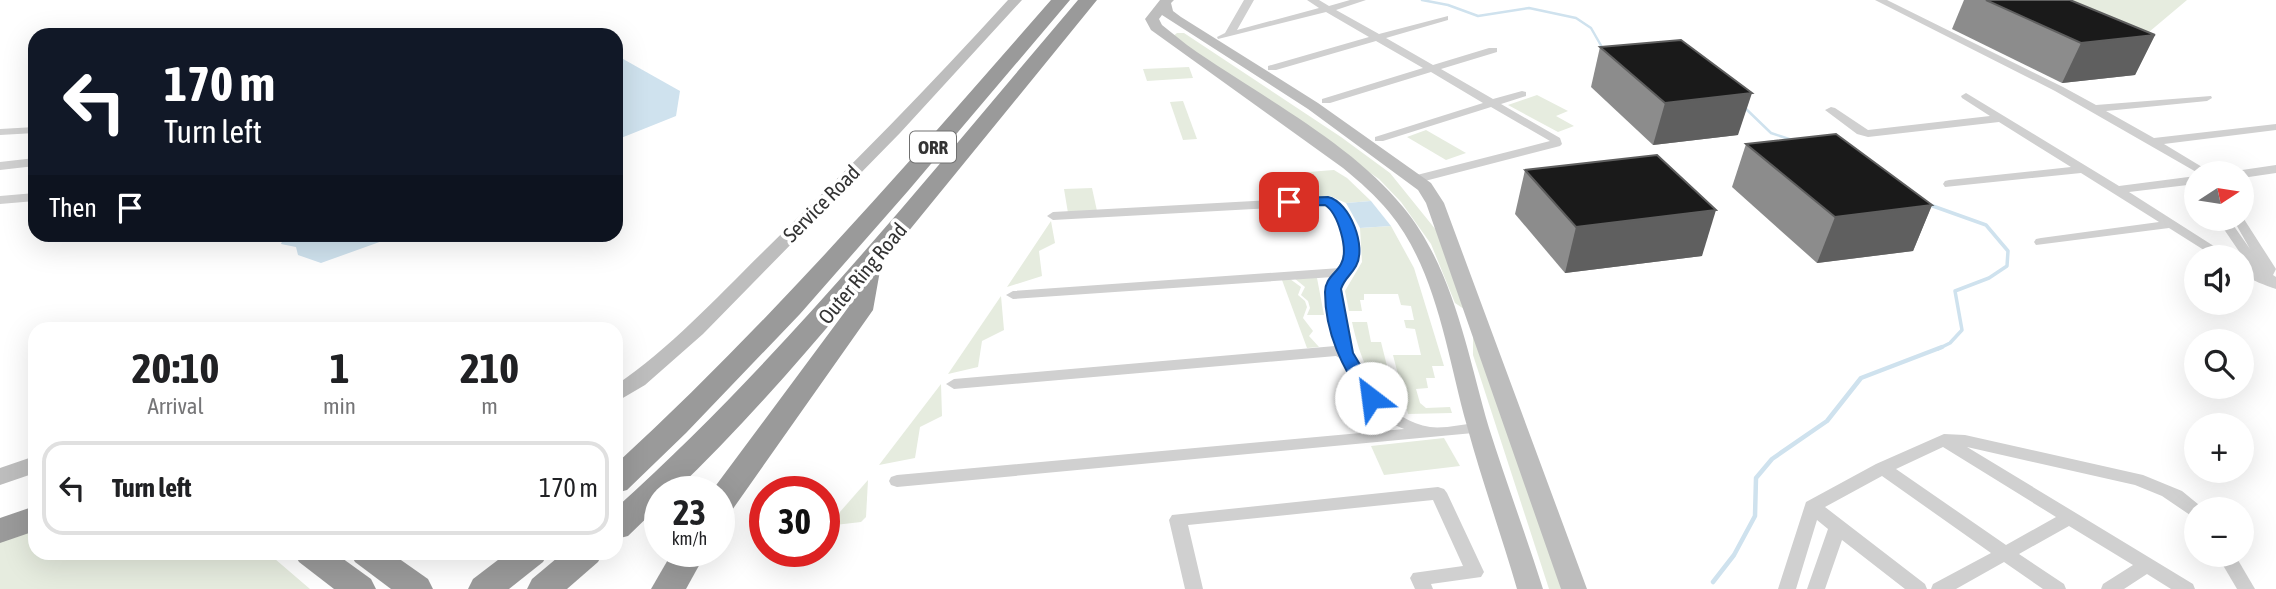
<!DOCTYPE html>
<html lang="en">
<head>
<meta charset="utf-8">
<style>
	body { margin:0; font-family:"Asap Condensed",sans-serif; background:#f6f6f6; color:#202124; height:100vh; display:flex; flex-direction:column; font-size:26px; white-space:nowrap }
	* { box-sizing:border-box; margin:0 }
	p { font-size:23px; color:#757577 }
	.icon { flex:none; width:38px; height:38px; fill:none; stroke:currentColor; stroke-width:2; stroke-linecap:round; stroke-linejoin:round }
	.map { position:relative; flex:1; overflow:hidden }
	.panel { position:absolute; left:28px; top:322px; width:595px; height:238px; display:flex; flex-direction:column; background:#fff; border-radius:21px; box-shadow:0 7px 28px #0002 }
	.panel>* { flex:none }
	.banner { position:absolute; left:28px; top:28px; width:595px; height:214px; border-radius:21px; box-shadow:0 7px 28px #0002; background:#111827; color:#fff; overflow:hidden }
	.needle { width:46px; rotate:78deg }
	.controls { position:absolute; left:2184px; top:161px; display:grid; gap:14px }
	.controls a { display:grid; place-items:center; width:70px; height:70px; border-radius:50%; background:#fff; box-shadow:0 7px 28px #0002; font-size:35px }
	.speed { position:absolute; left:644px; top:476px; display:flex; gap:14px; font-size:35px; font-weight:700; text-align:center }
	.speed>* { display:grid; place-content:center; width:91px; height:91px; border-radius:50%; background:#fff; box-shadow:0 7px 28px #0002; line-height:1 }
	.speed small { font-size:18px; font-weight:400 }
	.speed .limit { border:10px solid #d22; background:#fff; color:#111 }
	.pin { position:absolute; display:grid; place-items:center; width:60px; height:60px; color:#fff; margin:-30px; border-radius:14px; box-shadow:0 4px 10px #0006 }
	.me { position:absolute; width:77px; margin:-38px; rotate:330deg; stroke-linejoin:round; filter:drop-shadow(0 0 5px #0008) }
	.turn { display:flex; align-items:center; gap:24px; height:147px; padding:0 21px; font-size:32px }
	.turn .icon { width:91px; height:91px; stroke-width:2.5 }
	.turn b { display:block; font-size:49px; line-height:60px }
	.then { display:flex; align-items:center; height:66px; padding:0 21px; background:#0003; gap:14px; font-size:26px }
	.eta { display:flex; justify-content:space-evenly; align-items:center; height:119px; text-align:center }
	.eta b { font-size:42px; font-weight:700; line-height:49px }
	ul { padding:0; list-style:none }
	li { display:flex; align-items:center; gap:21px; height:94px; margin:0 14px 10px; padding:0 7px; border:4px solid #e0e0e0; border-radius:21px }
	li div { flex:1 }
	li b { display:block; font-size:26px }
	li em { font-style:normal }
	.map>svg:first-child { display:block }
</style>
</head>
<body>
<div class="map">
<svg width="2276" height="589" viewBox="0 0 2276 589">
	<rect width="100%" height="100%" fill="#fff"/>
	<!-- green -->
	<g fill="#e6ecdf">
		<polygon points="1966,0 2187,0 2111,64"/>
		<polygon points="1177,33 1184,33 1341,137 1390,173 1436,230 1464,309 1455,303 1431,244 1401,202 1379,179 1172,37"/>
		<polygon points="1189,67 1193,78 1147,81 1143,69"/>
		<polygon points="1537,95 1568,111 1556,116 1574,126 1558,132 1508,105"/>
		<polygon points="1183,101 1197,139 1183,140 1170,102"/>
		<polygon points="1426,130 1466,153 1446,160 1407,137"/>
		<polygon points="1334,170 1347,178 1371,201 1346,203 1330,196 1319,197 1308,172"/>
		<polygon points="1092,188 1097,211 1068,213 1064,189"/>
		<polygon points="1051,221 1055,243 1039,251 1042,276 1007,287"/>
		<polygon points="1391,226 1414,268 1444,366 1432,366 1435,378 1426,378 1428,388 1416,389 1420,403 1426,408 1450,407 1452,413 1408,414 1393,355 1421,355 1415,329 1406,328 1404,320 1414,320 1411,306 1401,305 1398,294 1364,294 1364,300 1360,300 1362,311 1349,311 1345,291 1362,262 1360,228"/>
		<polygon points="1294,278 1317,278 1324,315 1307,315 1310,308 1308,301 1301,295 1305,287"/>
		<polygon points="1290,279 1301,287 1298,295 1305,301 1307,307 1303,318 1313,331 1309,336 1319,347 1307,348 1282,280"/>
		<polygon points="1001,296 1004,330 982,341 978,367 948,374"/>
		<path d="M1352,322H1367L1371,342H1381L1398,410C1372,392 1358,351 1352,322Z"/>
		<polygon points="1473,335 1566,589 1549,589 1473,355"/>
		<polygon points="941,384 942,416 920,427 915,458 879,465"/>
		<polygon points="1444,438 1460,466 1384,475 1371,446"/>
		<polygon points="868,480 866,517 861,522 835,525 832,521"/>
		<polygon points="35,529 35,553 268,553 310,589 0,589 0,541"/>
	</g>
	<!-- water -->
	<g fill="#cfe2ee">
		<polygon points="616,55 680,91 676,116 616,140"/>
		<polygon points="1371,201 1391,226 1360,228 1346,203"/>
		<polygon points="285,234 399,234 399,235 321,263 298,255 296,247 281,244"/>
	</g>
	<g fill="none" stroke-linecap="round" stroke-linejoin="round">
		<!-- stream-far2 -->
		<g stroke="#cfe2ee" stroke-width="2.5">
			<polyline points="1422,0 1448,5 1478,16 1529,8 1576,18 1591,28 1603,49"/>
			<polyline points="1744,107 1771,133 1795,141"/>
		</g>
		<!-- stream-far1 -->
		<polyline stroke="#cfe2ee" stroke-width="3.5" points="1930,205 1986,225 2008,251 2007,266 1989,278 1955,291 1962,330 1950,343 1938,349"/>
		<!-- stream -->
		<polyline stroke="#cfe2ee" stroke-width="4.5" points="1713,582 1734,555 1755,516 1756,478 1772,459 1827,421 1861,378 1942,347"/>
		<!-- street -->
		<g fill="#d0d0d0" fill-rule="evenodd">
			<polygon points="1244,0 1254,0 1237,30 1319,8 1307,0 1319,0 1329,6 1350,0 1366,0 1336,10 1379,34 1448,16 1448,20 1386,38 1433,65 1489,48 1497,48 1497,52 1441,69 1493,99 1522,91 1526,92 1526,96 1501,104 1560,138 1562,144 1560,146 1421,182 1413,182 1411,179 1413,176 1550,141 1491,107 1383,141 1375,141 1375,137 1483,103 1431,72 1330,103 1322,103 1322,99 1423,68 1376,41 1276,70 1268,70 1268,66 1369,37 1326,12 1218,39 1217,37 1225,33"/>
			<polygon points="1875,0 1887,0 2063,87 2096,105 2211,96 2212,98 2207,101 2106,111 2154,138 2276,124 2276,130 2164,144 2212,173 2198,173 2055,91"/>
			<polygon points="1966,93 2119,186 2196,176 2196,184 2129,192 2231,257 2215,257 2169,228 2036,245 2034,242 2036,239 2041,238 2159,222 2081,173 1945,187 1943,184 1945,181 1949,180 2071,167 1999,122 1868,137 1857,134 1825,110 1831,107 1835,108 1868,130 1990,116 1962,98 1961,96"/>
			<polygon points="35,127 35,133 0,135 0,129"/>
			<polygon points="35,158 35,166 0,170 0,162"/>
			<polygon points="2276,165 2276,173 2242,178 2242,173 2236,173 2242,170"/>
			<polygon points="35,193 35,201 0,204 0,196"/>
			<path d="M1328,197C1350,205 1364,237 1357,259C1354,271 1344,278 1340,289C1343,304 1346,341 1352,352C1369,384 1390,421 1430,427C1444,429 1463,424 1478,423L1484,424L1486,428L1484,432L897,487L891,485L889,481L891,477L897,475L1404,429C1372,417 1357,389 1343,360L1336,356L954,389L946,384L954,379L1335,346L1326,289L1333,277L1013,299L1006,295L1013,291L1340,268C1351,247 1345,219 1325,205L1053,220L1047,216L1053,212Z"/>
			<path d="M2242,216L2276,269L2273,275L2276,277V289C2264,285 2254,281 2242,274V264L2249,266L2217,219H2229L2250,249L2233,219H2242Z"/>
			<path d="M1944,434L1965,435L2143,475L2182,491L2204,509H2196V517L2190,515L2162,496L2135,485L1967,447L2193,584L2195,589H2171L2147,574L2124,589H2101L2103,584L2133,565L2069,526L2019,554L2064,584L2066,589H2043L2004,562L1956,589H1931L1933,584L1991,553L1882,476L1825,507L1925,584L1927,589H1905L1842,540L1825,589H1807L1828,529L1817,520L1796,589H1778L1806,502L1876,464ZM1943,447L2056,517L2006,545L1896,469Z"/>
			<polygon points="1438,487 1444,489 1447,493 1484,572 1481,577 1431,584 1433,589 1415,589 1410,578 1413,573 1463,566 1433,500 1188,525 1203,589 1185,589 1169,520 1172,515"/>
			<polygon points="2217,555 2235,555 2255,589 2237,589"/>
		</g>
		<!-- secondary -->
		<g fill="#bdbdbd" fill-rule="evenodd">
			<path d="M1008,0H1022L900,133L703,334L645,385L616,402V385C672,347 718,296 766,249C849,168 930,86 1008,0Z"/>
			<path d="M1160,0H1174L1171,3L1173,11L1181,17L1318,103L1431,183L1444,203L1587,589H1561L1426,203L1418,190L1308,109L1162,15L1159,19L1162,25L1187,45C1256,94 1351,142 1403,207C1454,269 1467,353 1489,428C1506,482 1526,535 1543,589H1517C1501,534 1482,481 1467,426C1447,355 1437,270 1389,212C1375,195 1360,182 1343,168L1151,30L1145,19Z"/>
			<polygon points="35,456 35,473 0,485 0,468"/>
		</g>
		<!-- highway -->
		<g fill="#9a9a9a" fill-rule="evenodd">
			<path d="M1051,0H1070L908,191L800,314L686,433L627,490L616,493V464C773,320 911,160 1051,0Z"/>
			<path d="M1078,0H1097L881,265L873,310L730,513L719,517V492H711L847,309L848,303C793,368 736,433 674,492H660V505L628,536L616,539V508C787,354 929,175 1078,0Z"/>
			<polygon points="35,506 35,531 0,543 0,518"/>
			<polygon points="673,551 707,551 686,589 651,589"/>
			<polygon points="294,553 335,553 371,579 376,589 334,589 299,562"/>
			<polygon points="350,553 391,553 428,579 433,589 391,589 355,562"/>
			<polygon points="507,553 548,553 543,562 509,589 468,589 473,579"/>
			<polygon points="563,553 603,553 598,562 567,589 527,589 532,579"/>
		</g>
	</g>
	<!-- wall -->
	<g fill="#8c8c8c">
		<polygon points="1964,0 2070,0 2155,35 2135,75 2062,83 1952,29"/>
		<polygon points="1600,47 1738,135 1653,145 1591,87"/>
		<polygon points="1746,144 1932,205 1913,251 1817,263 1732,187"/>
		<polygon points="1525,170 1702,256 1565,273 1515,214"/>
	</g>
	<!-- shaded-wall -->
	<g fill="#5f5f5f">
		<polygon points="2155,35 2135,75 2062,83 2081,43"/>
		<polygon points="1752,93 1738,135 1653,145 1665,103"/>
		<polygon points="1932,205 1913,251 1817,263 1835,217"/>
		<polygon points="1716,210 1702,256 1565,273 1576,227"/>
	</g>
	<!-- building -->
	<g fill="#1a1a1a" stroke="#5f5f5f" stroke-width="2">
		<polygon points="1986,0 2070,0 2155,35 2081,43"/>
		<polygon points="1681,40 1752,93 1665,103 1600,47"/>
		<polygon points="1836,134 1932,205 1835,217 1746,144"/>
		<polygon points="1657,155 1716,210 1576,227 1525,170"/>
	</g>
	<!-- route -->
	<path fill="#1a73e8" stroke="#114b97" stroke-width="2" d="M1328,197C1350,202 1367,247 1356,266C1351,275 1344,279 1341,289L1353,353L1380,398L1371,404L1365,402C1343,368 1325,334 1325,292C1325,278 1336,274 1341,264C1349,250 1338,213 1325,205L1289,206L1282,202L1289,198Z"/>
	<g text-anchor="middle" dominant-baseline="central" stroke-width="7" stroke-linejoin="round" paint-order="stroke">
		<!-- shield labels -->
		<rect fill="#fff" stroke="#707070" stroke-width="2" x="910" y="131.5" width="46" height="31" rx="5"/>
		<g font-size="19" font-weight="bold" fill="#333">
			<text x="933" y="147">ORR</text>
		</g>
		<!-- street labels -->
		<g font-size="21" fill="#333" stroke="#fff">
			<text transform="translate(821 203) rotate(-45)">Service Road</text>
			<text transform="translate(862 273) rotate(-50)">Outer Ring Road</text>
		</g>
	</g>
</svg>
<div class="controls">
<a><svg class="needle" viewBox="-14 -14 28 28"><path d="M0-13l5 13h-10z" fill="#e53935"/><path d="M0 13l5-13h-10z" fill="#757577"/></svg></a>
<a><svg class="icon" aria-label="sound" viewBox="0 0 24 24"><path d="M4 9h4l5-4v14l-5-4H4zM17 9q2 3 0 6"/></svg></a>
<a><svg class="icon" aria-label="search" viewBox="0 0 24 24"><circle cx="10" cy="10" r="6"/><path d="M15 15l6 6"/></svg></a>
<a>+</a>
<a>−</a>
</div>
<div class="speed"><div>23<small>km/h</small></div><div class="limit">30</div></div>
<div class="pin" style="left:1289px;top:202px;background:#d93025"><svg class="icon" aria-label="arrive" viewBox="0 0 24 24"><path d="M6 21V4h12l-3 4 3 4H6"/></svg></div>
<svg class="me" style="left:1371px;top:398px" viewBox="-20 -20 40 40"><circle r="19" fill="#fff"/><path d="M0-13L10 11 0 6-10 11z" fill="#1a73e8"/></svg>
<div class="banner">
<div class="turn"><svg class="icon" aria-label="left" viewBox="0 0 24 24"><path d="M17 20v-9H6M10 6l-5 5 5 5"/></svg><div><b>170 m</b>Turn left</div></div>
<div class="then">Then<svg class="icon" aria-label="arrive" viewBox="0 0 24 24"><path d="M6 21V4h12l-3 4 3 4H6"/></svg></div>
</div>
<section class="panel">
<div class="eta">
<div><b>20:10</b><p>Arrival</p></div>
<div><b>1</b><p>min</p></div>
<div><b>210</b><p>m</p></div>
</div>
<ul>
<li><svg class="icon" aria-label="left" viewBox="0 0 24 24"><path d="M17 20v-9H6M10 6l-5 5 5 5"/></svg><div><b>Turn left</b></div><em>170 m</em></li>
</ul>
</section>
</div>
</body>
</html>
